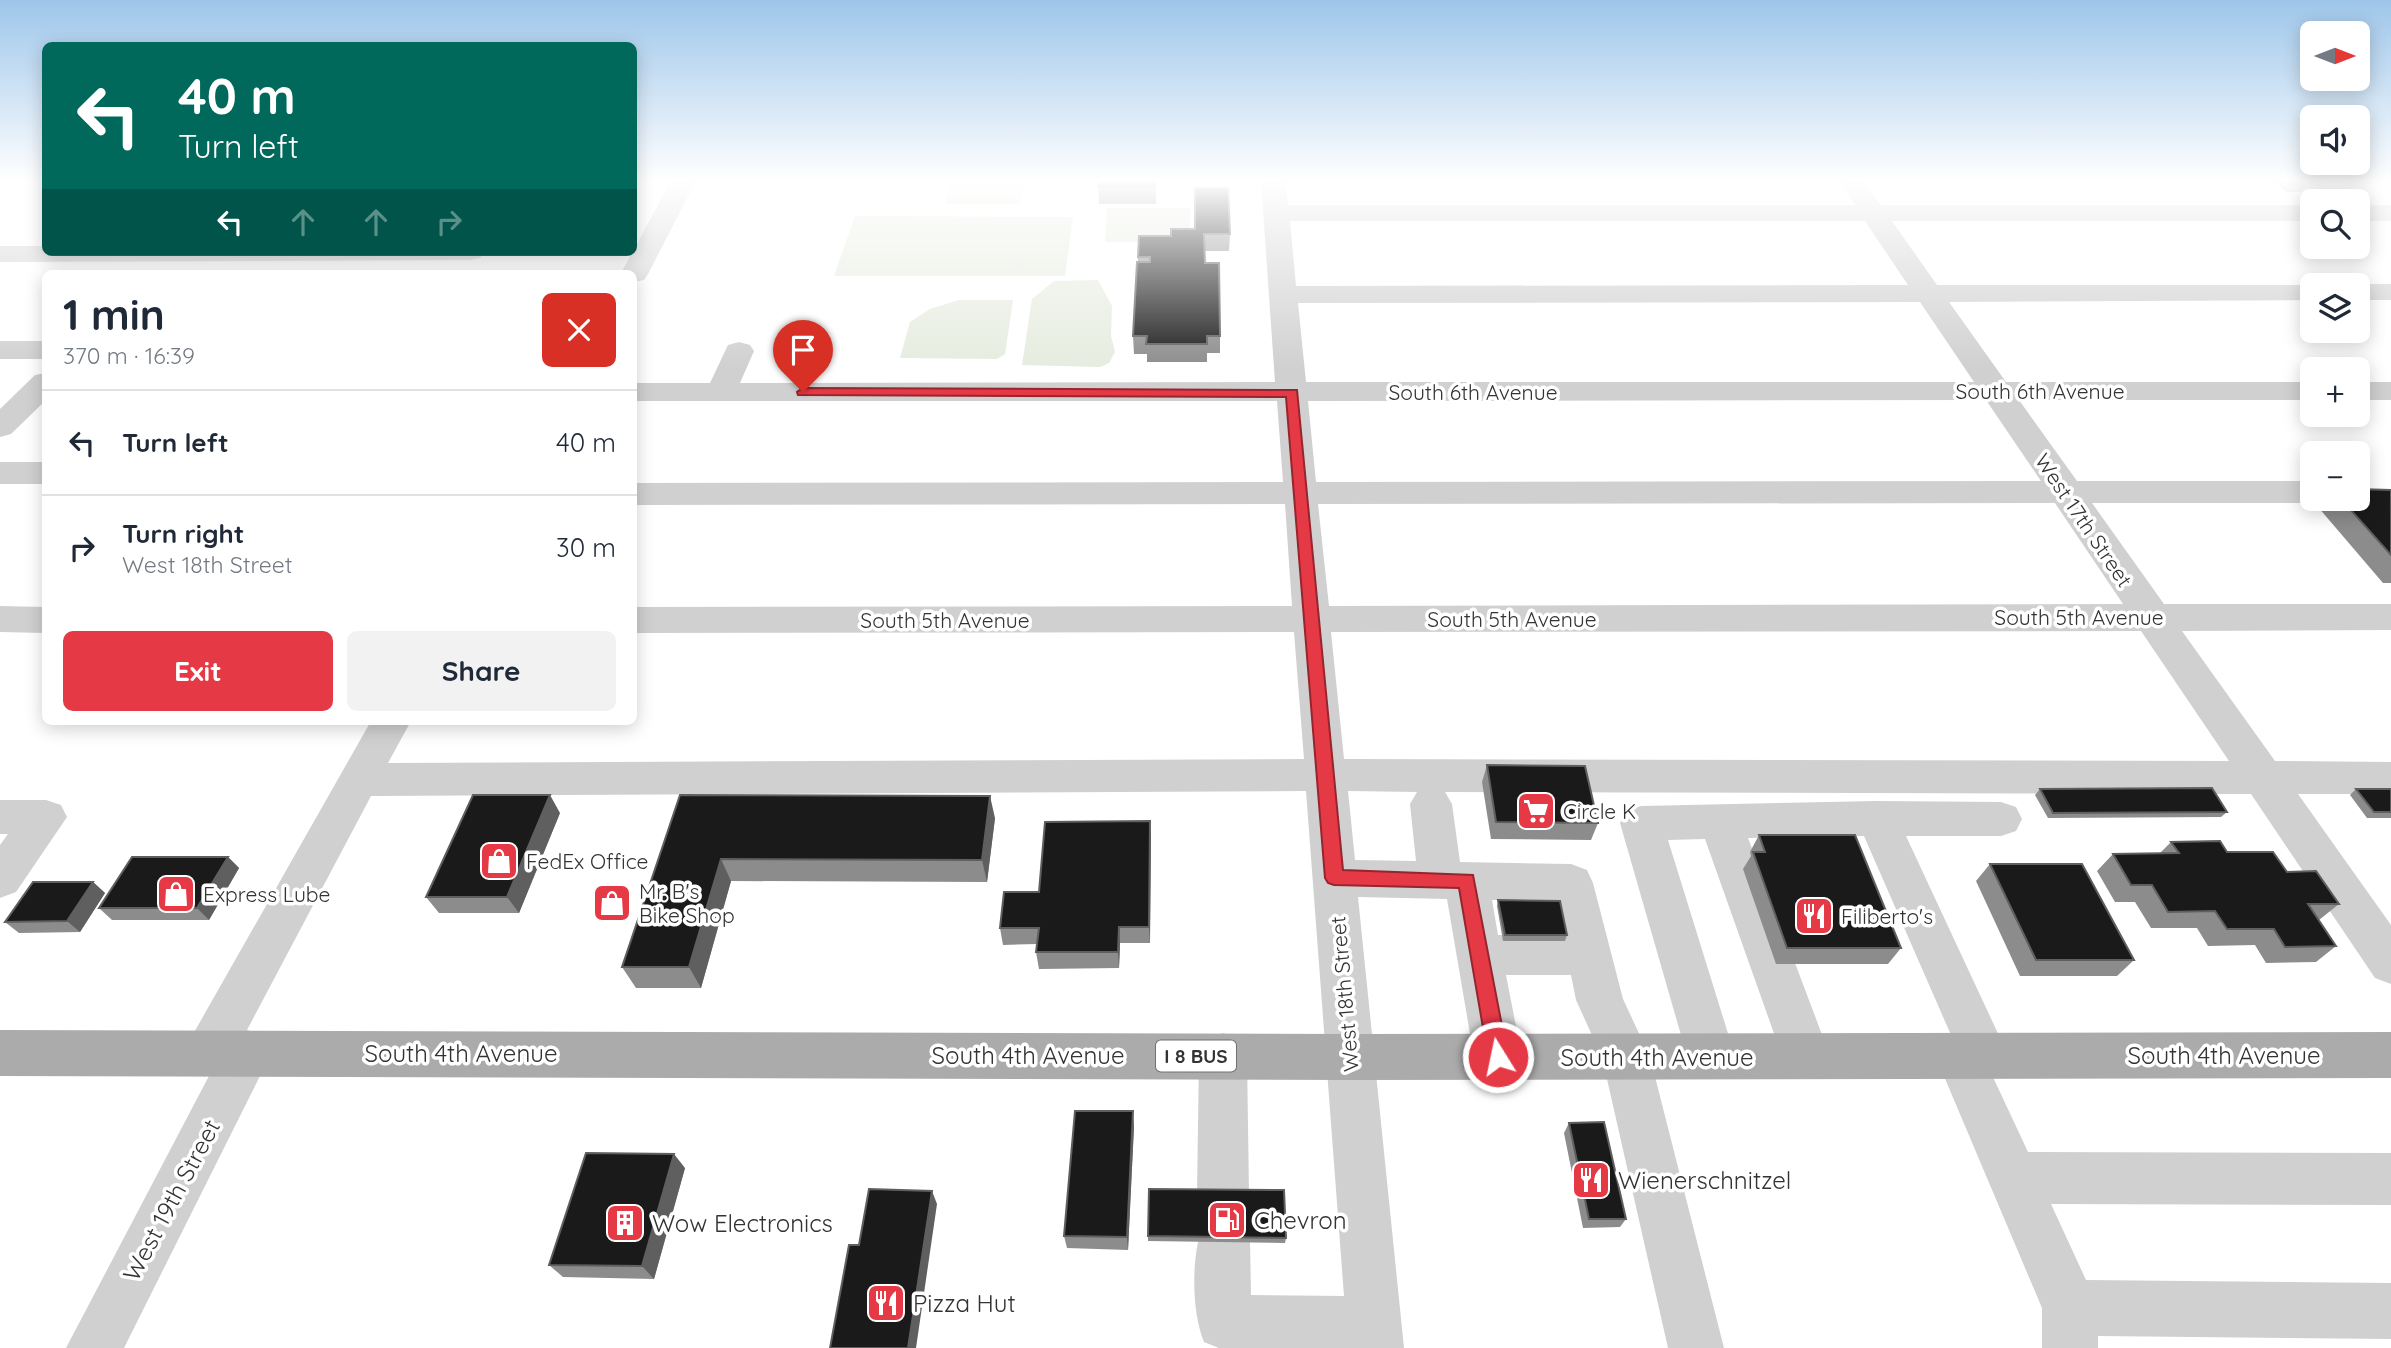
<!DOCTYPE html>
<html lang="en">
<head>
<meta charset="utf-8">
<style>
	body { margin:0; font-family:Quicksand,sans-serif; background:#f2f2f3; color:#1f2937; height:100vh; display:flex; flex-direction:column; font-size:26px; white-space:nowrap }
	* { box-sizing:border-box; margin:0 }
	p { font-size:23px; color:#747a83 }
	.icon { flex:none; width:38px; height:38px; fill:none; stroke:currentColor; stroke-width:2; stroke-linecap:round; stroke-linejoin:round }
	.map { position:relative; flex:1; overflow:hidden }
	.drawer { position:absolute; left:42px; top:270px; width:595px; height:455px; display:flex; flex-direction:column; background:#fff; border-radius:10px; box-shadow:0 4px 18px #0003 }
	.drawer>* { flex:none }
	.banner { position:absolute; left:42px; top:42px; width:595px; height:214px; border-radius:10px; box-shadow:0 4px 18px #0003; background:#00695c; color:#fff; overflow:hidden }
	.needle { width:46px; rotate:90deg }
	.tools { position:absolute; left:2300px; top:21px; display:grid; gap:14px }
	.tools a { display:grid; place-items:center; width:70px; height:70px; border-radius:10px; background:#fff; box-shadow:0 4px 18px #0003; font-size:35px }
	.pin { position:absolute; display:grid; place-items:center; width:60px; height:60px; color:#fff; margin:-72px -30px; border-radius:50% 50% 50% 0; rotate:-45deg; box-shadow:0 0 7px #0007 }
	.pin .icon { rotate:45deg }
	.me { position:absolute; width:77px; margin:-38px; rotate:350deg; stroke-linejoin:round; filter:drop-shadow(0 0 5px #0008) }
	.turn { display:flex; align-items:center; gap:24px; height:147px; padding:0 21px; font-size:32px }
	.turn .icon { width:91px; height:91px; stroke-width:2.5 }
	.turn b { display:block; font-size:49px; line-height:60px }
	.lanes { display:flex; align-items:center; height:66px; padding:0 21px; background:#0003; justify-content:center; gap:35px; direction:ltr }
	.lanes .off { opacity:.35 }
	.round { display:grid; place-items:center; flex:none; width:74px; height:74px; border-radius:10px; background:#f2f2f3 }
	.head { display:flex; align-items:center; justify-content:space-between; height:119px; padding:0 21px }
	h1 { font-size:42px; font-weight:800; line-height:52px }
	.primary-button { display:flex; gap:14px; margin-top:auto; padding:14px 21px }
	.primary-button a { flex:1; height:80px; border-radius:10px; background:#e63946; color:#fff; font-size:28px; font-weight:800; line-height:80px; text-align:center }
	.primary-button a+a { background:#f2f2f3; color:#1f2937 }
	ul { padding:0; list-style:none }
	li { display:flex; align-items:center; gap:21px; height:105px; padding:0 21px; border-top:2px solid #e0e1e3 }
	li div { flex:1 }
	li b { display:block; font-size:26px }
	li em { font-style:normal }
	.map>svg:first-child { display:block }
</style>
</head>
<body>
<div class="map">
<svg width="2391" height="1348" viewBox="0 0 2391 1348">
	<rect width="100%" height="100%" fill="#fff"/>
	<!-- green -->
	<g fill="#e6ecdf">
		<polygon points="951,181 1024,181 1020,204 945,204"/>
		<polygon points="1107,208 1190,208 1190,242 1105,242"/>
		<polygon points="855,216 1073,217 1065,276 834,276"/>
		<polygon points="1098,280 1112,306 1111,336 1115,352 1109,363 1100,367 1022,365 1032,299 1054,281"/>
		<polygon points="959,300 1013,300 1005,354 997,359 900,358 910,322 930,309"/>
	</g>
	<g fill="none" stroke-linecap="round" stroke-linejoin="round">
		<!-- minor -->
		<g fill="#d0d0d0" fill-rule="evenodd">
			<polygon points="671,181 696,181 648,274 644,280 634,282 634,273 621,273"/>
			<path d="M1261,181H1285L1288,205H1855L1839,181H1863L1881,205H2312V221H1892L1937,285H2319H2312V300L1949,302L2006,382H2312V400H2019L2077,481H2312V499H2325L2312,503H2092L2164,604H2391V630L2182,631L2275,761L2391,762V794H2298L2391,925V984L2375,978L2251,794L1445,792L1452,804L1460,862L1571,864L1587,870L1593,883L1623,999L1650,1057L1724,1348H1668L1602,1057L1576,1000L1571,975H1506L1522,1057L1515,1073L1498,1080L1481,1073L1474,1057L1447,899L1358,897L1404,1348H1219L1204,1342C1191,1310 1191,1254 1204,1222L1216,1217L1204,1213L1197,1194L1199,1056L1206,1040L1223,1033L1240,1040L1247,1056L1249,1194L1242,1213L1230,1217L1242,1222L1250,1241L1251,1295L1344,1296L1306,791L371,796L247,1030L265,1036L272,1052L124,1348H66L210,1074L192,1068L185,1052L192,1036L371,721H411L388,763L1304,759L1294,632L634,633V607L1292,606L1285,504L634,505V483L1283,482L1277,401H634V383H710L728,345L739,342L750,345L754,351L740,383L1275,382ZM1290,221H1865L1908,285L1296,286ZM1920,302L1974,382H1306L1298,303ZM1986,400L2041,481L1316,482L1308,401ZM2055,503L2123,604L1329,606L1318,504ZM2141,631L2229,761L1344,759L1331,632ZM1348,791L1417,792L1410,804L1416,861L1355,860ZM1492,900L1553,901L1561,935H1498Z"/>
			<rect x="2357" y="205" width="34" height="16"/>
			<polygon points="0,246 46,246 46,252 484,252 480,258 470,260 0,262"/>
			<polygon points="2357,284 2391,284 2391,300 2357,300 2357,285 2350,285"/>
			<rect x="0" y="341" width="46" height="18"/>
			<polygon points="46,373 46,400 11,434 0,437 0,409 35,375"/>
			<rect x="2357" y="382" width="34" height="18"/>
			<rect x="0" y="462" width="46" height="22"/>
			<polygon points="0,606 46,607 46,633 0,632"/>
			<polygon points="0,800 46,800 61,805 67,817 16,892 0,898 0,845 8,834 0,834"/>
			<polygon points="1877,801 2001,802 2016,807 2022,819 2016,831 2001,836 1906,836 2008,1055 2001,1071 1992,1075 2028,1152 2391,1153 2391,1205 2051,1204 2086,1280 2391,1283 2391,1339 2098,1336 2098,1348 2042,1348 2042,1308 1935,1055 1942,1039 1951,1035 1864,836 1748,838 1830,1056 1823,1072 1806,1079 1789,1072 1782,1056 1705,839 1668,840 1735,1056 1728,1072 1711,1079 1694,1072 1687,1056 1620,823 1626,811 1641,806"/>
		</g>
		<!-- major -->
		<polygon fill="#ababab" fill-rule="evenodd" points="0,1030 1348,1034 2391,1032 2391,1078 1348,1080 0,1076"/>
	</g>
	<!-- wall -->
	<g fill="#8c8c8c">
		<polygon points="1156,181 1156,204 1099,204 1098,187"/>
		<polygon points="2274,181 2299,181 2305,186 2301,192 2286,192"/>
		<polygon points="1171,229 1230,234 1229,251 1205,251 1205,263 1220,336 1220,353 1207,353 1207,362 1147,362 1147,354 1134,354 1133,336 1138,257 1171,236"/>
		<polygon points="2391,490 2391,583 2383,583 2318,507 2325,499 2357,499"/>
		<polygon points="1487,765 1598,823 1591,840 1491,839 1482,782"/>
		<polygon points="2040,789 2227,812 2221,817 2048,818 2035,795"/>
		<polygon points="2356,789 2391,789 2391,818 2367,818 2350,795"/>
		<polygon points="680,795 995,818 987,882 731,881 701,988 636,988 622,967"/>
		<polygon points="560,813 519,913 439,913 426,897"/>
		<polygon points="1150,821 1150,943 1120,943 1119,968 1039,969 1036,952 1037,944 1003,945 1000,928 1039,892"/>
		<polygon points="1759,835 1901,948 1888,964 1776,964 1743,869 1751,856 1750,852"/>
		<polygon points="2171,842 2227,852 2287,872 2339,904 2319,920 2336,946 2316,962 2266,963 2255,945 2208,946 2197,928 2151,928 2135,902 2115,902 2097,871 2113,854 2159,854"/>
		<polygon points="228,857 239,868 209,920 112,920 99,908"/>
		<polygon points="1990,864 2134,960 2117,976 2020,976 1976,881"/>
		<polygon points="93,882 105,893 80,932 19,933 5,922"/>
		<polygon points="1498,900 1567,935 1565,941 1503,941 1497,906"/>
		<polygon points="1569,1123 1626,1219 1620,1227 1583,1228 1564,1133"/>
		<polygon points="1134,1126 1128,1250 1067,1248 1064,1236"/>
		<polygon points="685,1168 654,1279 563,1277 549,1265"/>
		<polygon points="1148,1236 1286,1238 1285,1243 1148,1241"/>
	</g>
	<!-- shaded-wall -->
	<g fill="#5f5f5f">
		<polygon points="550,795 560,813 519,913 507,897"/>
		<polygon points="990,796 995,818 987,882 982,860"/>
		<polygon points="1150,821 1151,838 1150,943 1149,927"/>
		<polygon points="228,857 239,868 209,920 197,908"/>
		<polygon points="721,859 731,881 701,988 689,967"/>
		<polygon points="93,882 105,893 80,932 67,921"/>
		<polygon points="1119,927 1120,943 1119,968 1118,952"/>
		<polygon points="1133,1111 1134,1126 1128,1250 1127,1237"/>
		<polygon points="674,1154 685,1168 654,1279 642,1266"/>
		<polygon points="932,1191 937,1204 916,1348 908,1348"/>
	</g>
	<!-- building -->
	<g fill="#1a1a1a" stroke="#5f5f5f" stroke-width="2">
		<polygon points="1099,181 1156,181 1155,187 1098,187"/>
		<polygon points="2284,181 2299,181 2305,186 2290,186"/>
		<polygon points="1195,188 1228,188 1230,234 1204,234 1205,263 1219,263 1220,336 1207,336 1207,344 1146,344 1147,336 1133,336 1137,262 1150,262 1150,257 1138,257 1139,236 1171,236 1171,229 1195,229"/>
		<polygon points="2357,489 2391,490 2391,555 2341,499 2357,499"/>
		<polygon points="1487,765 1585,766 1598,823 1496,822"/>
		<polygon points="2212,788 2227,812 2053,813 2040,789"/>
		<polygon points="2356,789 2391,789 2391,812 2374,812"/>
		<polygon points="473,795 550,795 507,897 426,897"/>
		<polygon points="680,795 990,796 982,860 721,859 689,967 622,967"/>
		<polygon points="1150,821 1149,927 1119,927 1118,952 1036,952 1039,928 1000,928 1004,892 1039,892 1045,822"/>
		<polygon points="1759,835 1855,835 1901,948 1787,948 1753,852 1765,852"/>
		<polygon points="2220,841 2227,852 2273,852 2287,872 2316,871 2339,904 2308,904 2336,946 2285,947 2274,929 2227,929 2215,911 2168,912 2152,885 2131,885 2113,854 2179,853 2171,842"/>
		<polygon points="132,857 228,857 197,908 99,908"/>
		<polygon points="1990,864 2082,864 2134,960 2036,960"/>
		<polygon points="33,882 93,882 67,921 5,922"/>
		<polygon points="1498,900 1560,901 1567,935 1505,935"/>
		<polygon points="1075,1111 1133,1111 1127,1237 1064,1236"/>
		<polygon points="1604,1122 1626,1219 1589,1219 1569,1123"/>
		<polygon points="586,1153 674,1154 642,1266 549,1265"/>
		<polygon points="869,1189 932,1191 908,1348 830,1348 849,1245 859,1245"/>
		<polygon points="1149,1189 1284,1190 1286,1238 1148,1236"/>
	</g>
	<!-- sky -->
	<linearGradient id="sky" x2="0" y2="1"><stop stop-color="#9ec6ea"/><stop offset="0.49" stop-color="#fff"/><stop offset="1" stop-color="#fff" stop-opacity="0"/></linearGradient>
	<rect width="2391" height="369" fill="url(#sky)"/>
	<!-- route -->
	<polygon fill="#e63946" stroke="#96252e" stroke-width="2" points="803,388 1297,390 1343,870 1473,875 1508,1057 1505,1064 1498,1066 1491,1064 1488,1057 1459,888 1334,885 1328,883 1325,878 1286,397 798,395 797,392"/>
	<!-- icons -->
	<defs>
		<symbol id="supermarket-square" viewBox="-11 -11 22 22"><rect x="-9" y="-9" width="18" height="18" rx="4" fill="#e63946" stroke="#fff"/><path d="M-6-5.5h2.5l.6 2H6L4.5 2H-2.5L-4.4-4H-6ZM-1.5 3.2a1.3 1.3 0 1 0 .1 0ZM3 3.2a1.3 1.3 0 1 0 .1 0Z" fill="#fff"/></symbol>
		<symbol id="shop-square" viewBox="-11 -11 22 22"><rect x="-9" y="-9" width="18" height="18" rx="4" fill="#e63946" stroke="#fff"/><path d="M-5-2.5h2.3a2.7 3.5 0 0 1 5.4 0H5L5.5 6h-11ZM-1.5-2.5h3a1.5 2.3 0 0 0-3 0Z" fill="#fff"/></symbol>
		<symbol id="restaurant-square" viewBox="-11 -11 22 22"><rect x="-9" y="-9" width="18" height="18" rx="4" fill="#e63946" stroke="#fff"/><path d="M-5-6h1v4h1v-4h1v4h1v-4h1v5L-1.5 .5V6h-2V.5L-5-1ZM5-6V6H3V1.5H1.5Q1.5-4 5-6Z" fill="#fff"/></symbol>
		<symbol id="fuel-square" viewBox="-11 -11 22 22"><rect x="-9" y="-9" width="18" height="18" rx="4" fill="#e63946" stroke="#fff"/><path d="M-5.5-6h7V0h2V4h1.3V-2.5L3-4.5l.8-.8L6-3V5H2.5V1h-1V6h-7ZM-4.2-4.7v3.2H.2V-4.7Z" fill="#fff"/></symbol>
		<symbol id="building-square" viewBox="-11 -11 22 22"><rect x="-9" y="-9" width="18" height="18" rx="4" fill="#e63946" stroke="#fff"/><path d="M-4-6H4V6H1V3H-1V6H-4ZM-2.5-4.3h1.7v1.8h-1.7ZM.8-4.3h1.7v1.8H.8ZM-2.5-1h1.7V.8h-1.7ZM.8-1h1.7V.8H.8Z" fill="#fff"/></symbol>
	</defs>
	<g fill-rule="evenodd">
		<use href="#supermarket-square" x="1514" y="789" width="44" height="44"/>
		<use href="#shop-square" x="477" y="839" width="44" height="44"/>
		<use href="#shop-square" x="154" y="872" width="44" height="44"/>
		<use href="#shop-square" x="590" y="881" width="44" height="44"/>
		<use href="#restaurant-square" x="1792" y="894" width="44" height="44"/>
		<use href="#restaurant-square" x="1569" y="1158" width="44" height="44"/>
		<use href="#fuel-square" x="1205" y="1198" width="44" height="44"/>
		<use href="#building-square" x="603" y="1201" width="44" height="44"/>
		<use href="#restaurant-square" x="864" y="1281" width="44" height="44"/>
	</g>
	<g text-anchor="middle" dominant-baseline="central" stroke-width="7" stroke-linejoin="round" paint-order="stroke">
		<!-- shield labels -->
		<rect fill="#fff" stroke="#707070" stroke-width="2" x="1156" y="1040.5" width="80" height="31" rx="5"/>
		<g font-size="19" font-weight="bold" fill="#333">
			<text x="1196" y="1056">I 8 BUS</text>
		</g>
		<!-- street labels -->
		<g font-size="21" fill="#333" stroke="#fff">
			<text x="2040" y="391">South 6th Avenue</text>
			<text x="1473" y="392">South 6th Avenue</text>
			<text transform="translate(2084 520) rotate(56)">West 17th Street</text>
			<text x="2079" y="617">South 5th Avenue</text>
			<text x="1512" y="619">South 5th Avenue</text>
			<text x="945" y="620">South 5th Avenue</text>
			<text transform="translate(1344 994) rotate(-95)">West 18th Street</text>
		</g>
		<!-- poi labels -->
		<g font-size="21" fill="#333" stroke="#fff" text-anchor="start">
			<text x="1563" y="811">Circle K</text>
			<text x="526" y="861">FedEx Office</text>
			<text x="639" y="891">Mr. B's<tspan x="639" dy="24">Bike Shop</tspan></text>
			<text x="203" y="894">Express Lube</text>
			<text x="1841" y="916">Filiberto's</text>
		</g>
		<!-- near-street labels -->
		<g font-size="24" fill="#333" stroke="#fff">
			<text x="461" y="1053">South 4th Avenue</text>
			<text x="1028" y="1055">South 4th Avenue</text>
			<text x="2224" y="1055">South 4th Avenue</text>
			<text x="1657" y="1057">South 4th Avenue</text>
			<text transform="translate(171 1200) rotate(-62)">West 19th Street</text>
		</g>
		<!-- near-poi labels -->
		<g font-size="24" fill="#333" stroke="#fff" text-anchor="start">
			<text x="1618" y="1180">Wienerschnitzel</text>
			<text x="1254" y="1220">Chevron</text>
			<text x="652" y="1223">Wow Electronics</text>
			<text x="913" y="1303">Pizza Hut</text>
		</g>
	</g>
</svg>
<div class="tools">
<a><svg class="needle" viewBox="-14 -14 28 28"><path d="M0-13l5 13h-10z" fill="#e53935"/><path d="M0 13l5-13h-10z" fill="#747a83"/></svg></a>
<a><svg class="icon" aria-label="sound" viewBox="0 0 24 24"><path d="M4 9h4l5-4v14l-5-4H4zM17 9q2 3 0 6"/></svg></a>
<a><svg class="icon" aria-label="search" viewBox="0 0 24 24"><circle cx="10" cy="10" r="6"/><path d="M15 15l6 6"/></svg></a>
<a><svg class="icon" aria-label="layers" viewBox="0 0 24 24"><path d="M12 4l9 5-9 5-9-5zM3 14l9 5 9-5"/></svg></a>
<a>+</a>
<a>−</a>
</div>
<div class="pin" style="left:803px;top:392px;background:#d93025"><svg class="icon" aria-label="arrive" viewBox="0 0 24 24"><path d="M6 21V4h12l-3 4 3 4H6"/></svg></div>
<svg class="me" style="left:1498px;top:1057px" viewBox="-20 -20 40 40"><circle r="17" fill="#e63946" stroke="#fff" stroke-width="3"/><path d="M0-11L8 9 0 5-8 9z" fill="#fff"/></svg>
<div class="banner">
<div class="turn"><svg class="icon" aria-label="left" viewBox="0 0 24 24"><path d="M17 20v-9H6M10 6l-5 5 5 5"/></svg><div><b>40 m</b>Turn left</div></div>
<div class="lanes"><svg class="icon" aria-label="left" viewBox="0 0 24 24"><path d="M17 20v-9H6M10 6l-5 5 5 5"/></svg><svg class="icon off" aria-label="ahead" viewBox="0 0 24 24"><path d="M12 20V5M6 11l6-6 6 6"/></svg><svg class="icon off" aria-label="ahead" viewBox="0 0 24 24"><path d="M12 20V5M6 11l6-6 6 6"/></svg><svg class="icon off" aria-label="right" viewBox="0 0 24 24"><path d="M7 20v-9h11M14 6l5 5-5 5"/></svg></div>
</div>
<section class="drawer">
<div class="head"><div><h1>1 min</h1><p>370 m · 16:39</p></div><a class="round" style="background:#d93025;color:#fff"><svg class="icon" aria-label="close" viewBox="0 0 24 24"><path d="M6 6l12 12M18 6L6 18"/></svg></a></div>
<ul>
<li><svg class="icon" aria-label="left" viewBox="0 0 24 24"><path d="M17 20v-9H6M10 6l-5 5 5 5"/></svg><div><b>Turn left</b></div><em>40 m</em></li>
<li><svg class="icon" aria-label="right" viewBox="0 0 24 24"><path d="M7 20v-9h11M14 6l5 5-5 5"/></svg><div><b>Turn right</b><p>West 18th Street</p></div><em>30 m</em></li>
</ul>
<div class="primary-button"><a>Exit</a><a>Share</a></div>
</section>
</div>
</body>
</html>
